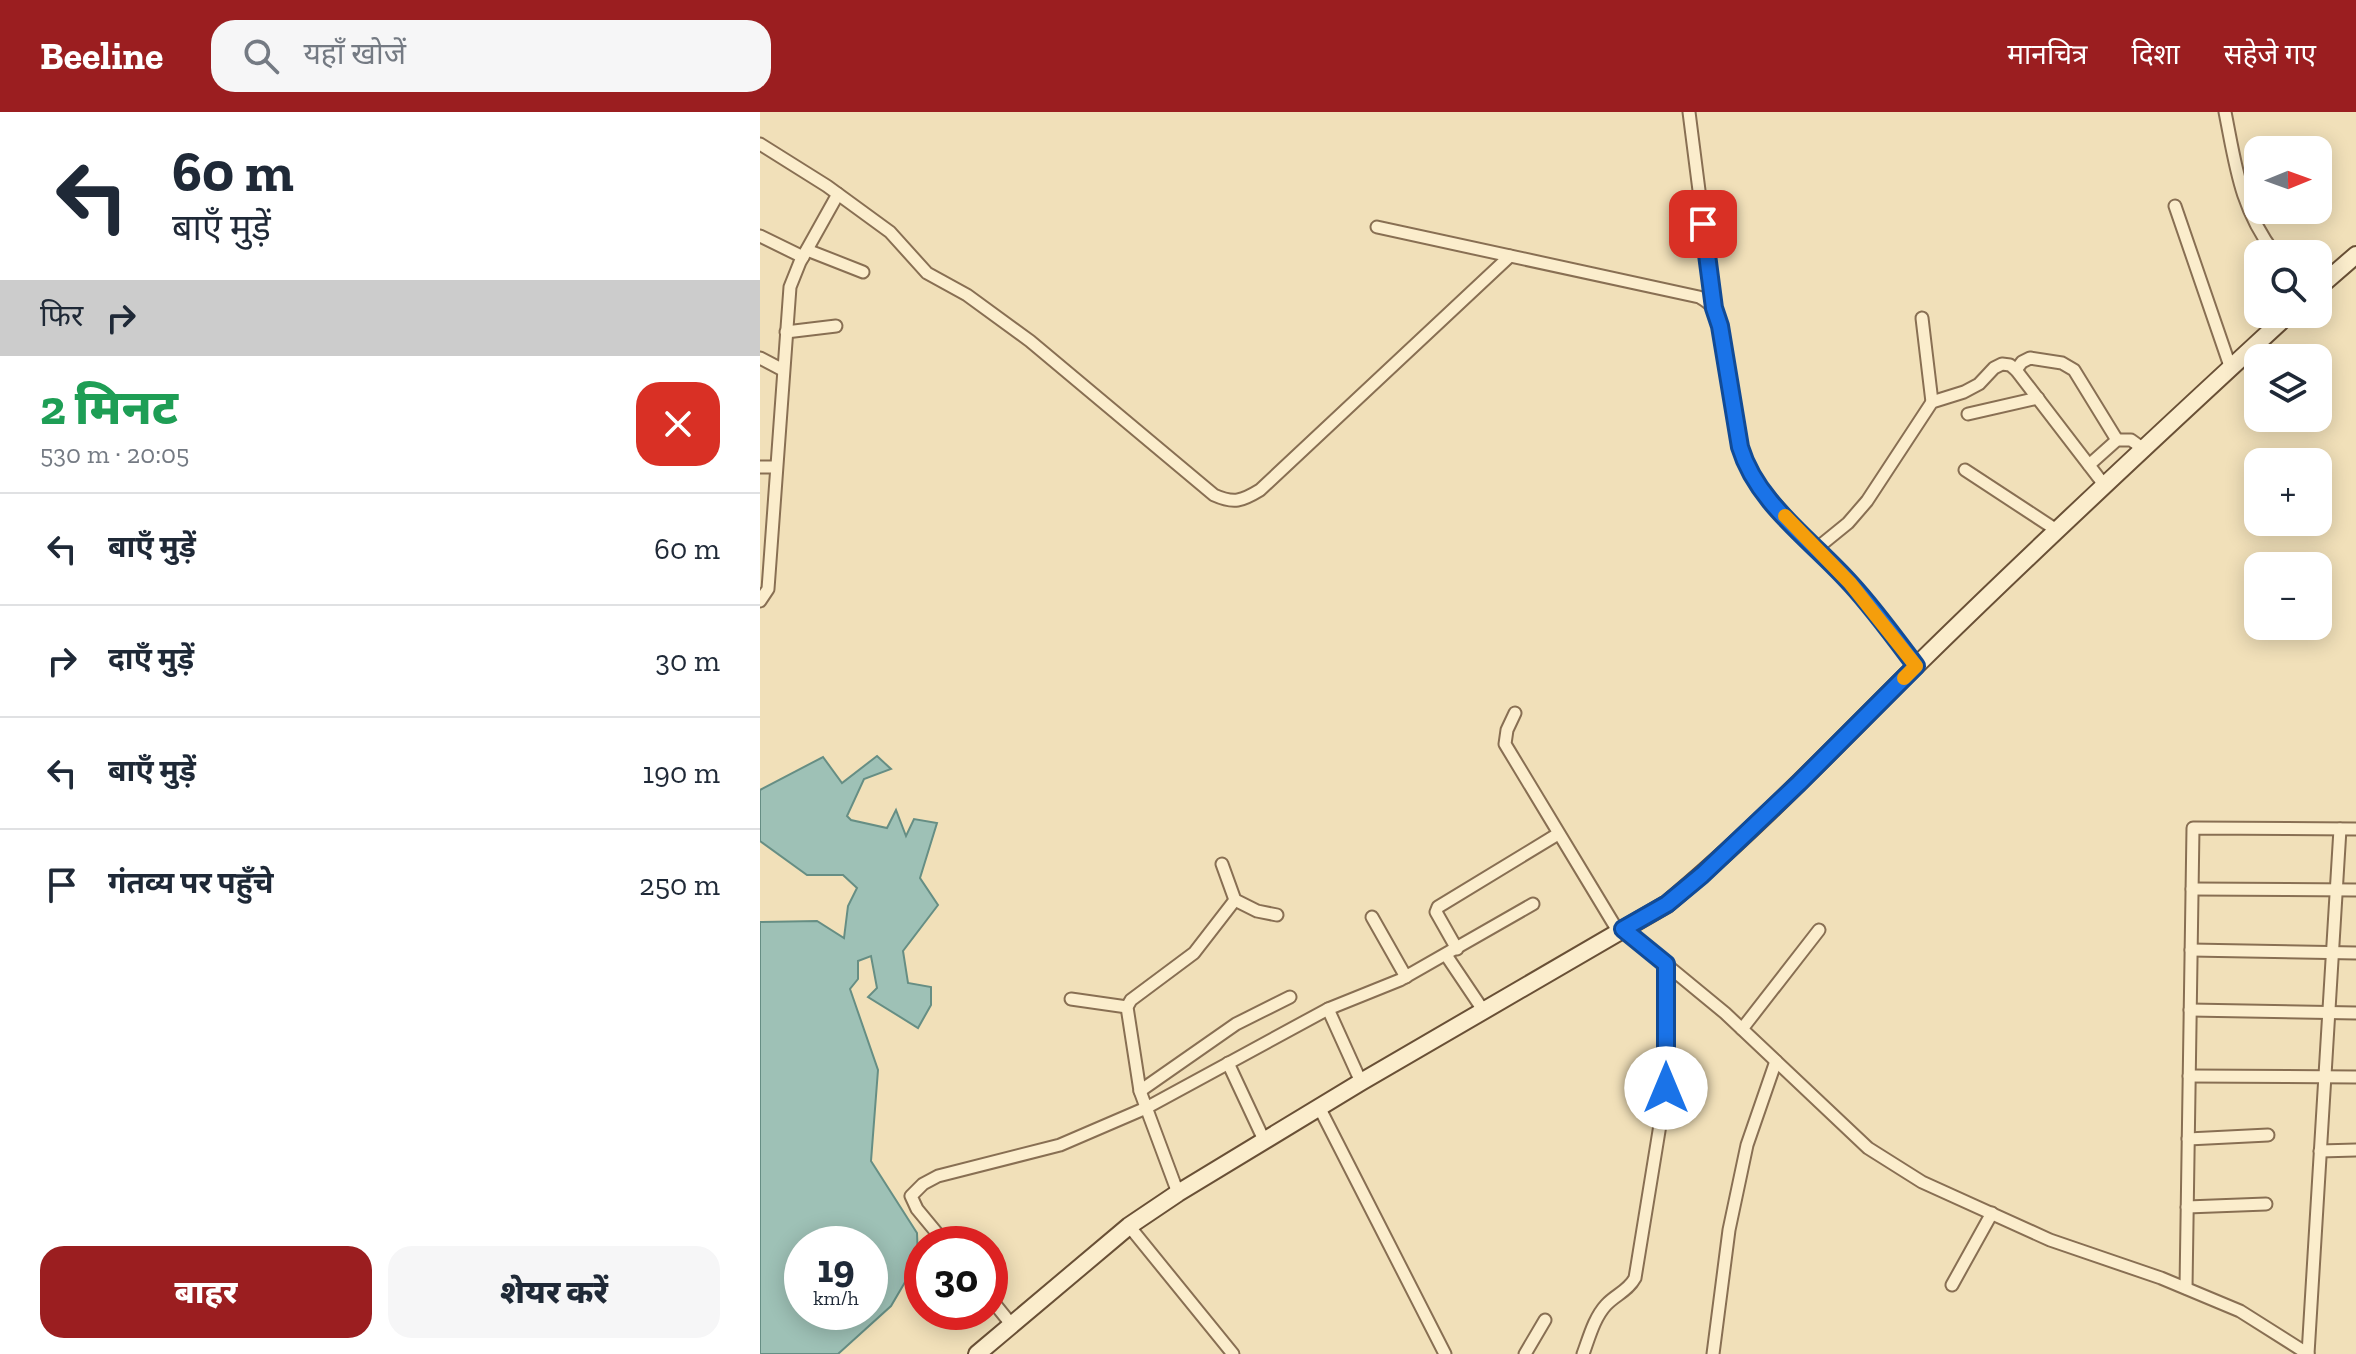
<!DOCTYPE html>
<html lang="hi">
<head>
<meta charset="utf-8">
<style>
	body { margin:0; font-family:"Zilla Slab","Noto Sans Devanagari",serif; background:#f6f6f7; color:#1f2937; height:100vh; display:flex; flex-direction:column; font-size:30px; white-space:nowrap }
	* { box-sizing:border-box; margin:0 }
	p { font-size:26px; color:#747a83 }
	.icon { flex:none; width:44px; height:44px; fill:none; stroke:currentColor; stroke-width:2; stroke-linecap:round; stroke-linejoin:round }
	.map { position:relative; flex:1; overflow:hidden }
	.details { display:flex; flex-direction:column; background:#fff; width:760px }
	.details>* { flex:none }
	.guide { background:#fff; color:#1f2937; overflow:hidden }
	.needle { width:52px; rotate:89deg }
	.buttons { position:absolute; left:1484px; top:24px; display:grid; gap:16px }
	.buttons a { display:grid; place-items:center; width:88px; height:88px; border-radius:16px; background:#fff; box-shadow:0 4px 20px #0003; font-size:40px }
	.speed { position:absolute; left:24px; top:1114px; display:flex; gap:16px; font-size:40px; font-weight:700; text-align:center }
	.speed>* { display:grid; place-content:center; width:104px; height:104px; border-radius:50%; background:#fff; box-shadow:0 4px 20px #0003; line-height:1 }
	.speed small { font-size:20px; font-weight:400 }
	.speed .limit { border:12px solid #d22; background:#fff; color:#111 }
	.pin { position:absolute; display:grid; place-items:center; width:68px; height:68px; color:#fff; margin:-34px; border-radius:16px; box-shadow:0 4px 12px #0006 }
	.me { position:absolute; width:88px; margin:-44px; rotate:0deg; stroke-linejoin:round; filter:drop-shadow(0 0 6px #0008) }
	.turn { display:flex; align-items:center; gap:28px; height:168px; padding:0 40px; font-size:36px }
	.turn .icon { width:104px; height:104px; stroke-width:2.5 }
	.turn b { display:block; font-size:56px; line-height:68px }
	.then { display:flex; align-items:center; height:76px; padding:0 40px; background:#0003; gap:16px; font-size:30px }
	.round { display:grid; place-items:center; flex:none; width:84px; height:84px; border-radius:24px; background:#f6f6f7 }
	.summary { display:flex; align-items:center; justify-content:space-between; height:136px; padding:0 40px }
	h1 { font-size:48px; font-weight:800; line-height:60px; color:#1e9e55 }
	.cta { display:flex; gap:16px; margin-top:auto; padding:16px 40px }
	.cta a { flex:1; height:92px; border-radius:24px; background:#9b1e20; color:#fff; font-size:32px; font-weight:800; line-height:92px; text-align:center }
	.cta a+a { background:#f6f6f7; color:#1f2937 }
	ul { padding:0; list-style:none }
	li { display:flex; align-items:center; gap:24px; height:112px; padding:0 40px; border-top:2px solid #e0e1e3 }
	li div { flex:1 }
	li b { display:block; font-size:30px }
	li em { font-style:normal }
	header { display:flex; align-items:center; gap:48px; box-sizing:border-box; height:112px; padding:0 40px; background:#9b1e20; color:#fff }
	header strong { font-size:38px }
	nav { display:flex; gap:44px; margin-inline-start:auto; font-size:28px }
	.search { width:560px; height:72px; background:#f6f6f7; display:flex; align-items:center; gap:20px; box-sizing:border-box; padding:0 28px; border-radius:24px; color:#747a83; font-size:30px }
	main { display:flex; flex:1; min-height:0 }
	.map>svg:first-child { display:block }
</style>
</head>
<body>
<header>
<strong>Beeline</strong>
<div class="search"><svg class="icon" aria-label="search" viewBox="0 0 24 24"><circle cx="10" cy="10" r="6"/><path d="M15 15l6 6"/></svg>यहाँ खोजें</div>
<nav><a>मानचित्र</a><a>दिशा</a><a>सहेजे गए</a></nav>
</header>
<main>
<section class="details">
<div class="guide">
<div class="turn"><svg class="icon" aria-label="left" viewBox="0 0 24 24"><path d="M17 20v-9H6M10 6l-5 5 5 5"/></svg><div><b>60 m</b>बाएँ मुड़ें</div></div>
<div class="then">फिर<svg class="icon" aria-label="right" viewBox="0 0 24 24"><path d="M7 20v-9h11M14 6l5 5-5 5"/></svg></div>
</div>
<div class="summary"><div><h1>2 मिनट</h1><p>530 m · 20:05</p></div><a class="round" style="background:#d93025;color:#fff"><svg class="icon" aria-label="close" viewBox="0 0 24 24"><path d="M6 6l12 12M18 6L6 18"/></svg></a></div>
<ul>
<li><svg class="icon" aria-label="left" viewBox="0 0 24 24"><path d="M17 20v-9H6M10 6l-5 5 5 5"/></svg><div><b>बाएँ मुड़ें</b></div><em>60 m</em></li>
<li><svg class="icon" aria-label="right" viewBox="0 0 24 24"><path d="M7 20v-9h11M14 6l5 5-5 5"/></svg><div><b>दाएँ मुड़ें</b></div><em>30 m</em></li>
<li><svg class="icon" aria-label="left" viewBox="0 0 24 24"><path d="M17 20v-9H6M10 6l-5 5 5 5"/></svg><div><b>बाएँ मुड़ें</b></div><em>190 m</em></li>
<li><svg class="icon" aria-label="arrive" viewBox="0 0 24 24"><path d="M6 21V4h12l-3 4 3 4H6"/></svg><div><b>गंतव्य पर पहुँचे</b></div><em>250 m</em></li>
</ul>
<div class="cta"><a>बाहर</a><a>शेयर करें</a></div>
</section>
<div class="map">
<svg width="1596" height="1242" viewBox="0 0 1596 1242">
	<rect width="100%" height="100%" fill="#f1e0b9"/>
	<!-- water -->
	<path fill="#9ec1b6" stroke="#668e84" stroke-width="2" fill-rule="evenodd" d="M117,644L131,657L104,667L87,704L91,708L127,716L136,698L146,724L154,707L177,711L160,766L178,793L143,839L148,871L171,875V893L158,916L108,885L117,876L111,844L98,849V867L90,877L118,958L111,1049L157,1121L158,1148L131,1194L78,1242H0V810L57,809L84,826L88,794L97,776L83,763H47L0,729V678L63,645L82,671ZM42,1132H110V1200H42Z"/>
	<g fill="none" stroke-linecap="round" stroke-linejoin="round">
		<defs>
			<g id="minor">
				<polyline points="929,0 954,196"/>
				<path d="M1465,0C1476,55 1480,96 1515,142"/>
				<path d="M0,32L67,74L130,120L167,161L207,183L270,229L454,383C474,392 482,389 500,378L750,144"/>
				<polyline points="1415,94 1471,257"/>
				<path d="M617,115L939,185C952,192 957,199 960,214L980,335L992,365L1050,431L1090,471L1156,554"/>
				<polyline points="0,124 43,145"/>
				<polyline points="47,138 103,160"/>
				<polyline points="1162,206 1172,290"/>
				<polyline points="26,220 76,214"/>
				<polyline points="0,246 23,258"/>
				<polyline points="1256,258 1262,250 1270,246 1302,251 1314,258 1357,328"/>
				<polyline points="1208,302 1278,286"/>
				<polyline points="1329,353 1357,328 1371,328 1385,338"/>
				<polyline points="0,355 16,355"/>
				<polyline points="1205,358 1298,419"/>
				<polyline points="1056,437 1088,411 1107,389 1172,290 1204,280 1219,272 1234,256 1242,252 1250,253 1256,258 1345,374"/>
				<polyline points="0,489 8,477 30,175 40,150 78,82"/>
				<polyline points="755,601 747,618 745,632 858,819"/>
				<polyline points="462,752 475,788 497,799 517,803"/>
				<polyline points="1432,777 1596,778"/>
				<polyline points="612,805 646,865"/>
				<polyline points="863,817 965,901 1108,1036 1162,1070 1290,1128 1401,1166 1480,1199 1548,1242"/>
				<polyline points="697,837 676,800 678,795 798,722"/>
				<polyline points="1431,838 1596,841"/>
				<polyline points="686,843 723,898"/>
				<polyline points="311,887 367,895"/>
				<polyline points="568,897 601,970"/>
				<polyline points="1430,898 1596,901"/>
				<polyline points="982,917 1059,818"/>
				<polyline points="468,951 504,1028"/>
				<polyline points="1429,964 1596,965"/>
				<polyline points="380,979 476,912 530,885"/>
				<polyline points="559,995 685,1242"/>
				<polyline points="1428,1027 1508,1023"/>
				<polyline points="1560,1039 1596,1038"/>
				<polyline points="418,1081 380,979 367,895 371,888 434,841 475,788"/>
				<polyline points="1427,1095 1506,1092"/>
				<polyline points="369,1114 473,1242"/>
				<polyline points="186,1132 157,1097 151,1084 163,1072 178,1064 300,1033 386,996 568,897 640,868 773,792"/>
				<polyline points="1192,1173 1232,1101"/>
				<polyline points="1426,1176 1433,716 1596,717"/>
				<polyline points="230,1186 251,1212"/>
				<polyline points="765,1242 785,1208"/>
				<path d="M823,1242C829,1226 834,1206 846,1193C855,1183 868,1179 875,1166L906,976V852"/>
				<polyline points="953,1242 969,1118 987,1033 1016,949"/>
				<polyline points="1548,1242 1580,717"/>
			</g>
			<g id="secondary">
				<polyline points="1558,176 1596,143"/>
				<path d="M217,1242L369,1114L418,1081L601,970L907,792C996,718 1076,633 1158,552C1279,433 1404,317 1529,202"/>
			</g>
		</defs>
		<!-- minor casing -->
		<use href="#minor" stroke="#886f53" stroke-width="15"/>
		<!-- secondary casing -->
		<use href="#secondary" stroke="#695036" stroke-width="20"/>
		<!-- minor -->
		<use href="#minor" stroke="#fbedcc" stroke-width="11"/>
		<!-- secondary -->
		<use href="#secondary" stroke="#fbedcc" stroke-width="16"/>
	</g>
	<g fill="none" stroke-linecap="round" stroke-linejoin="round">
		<defs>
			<path id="route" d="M906,976V852L863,817L907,792L942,763L1039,671L1156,554C1135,526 1114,497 1091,472C1053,429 997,392 980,335L960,214L954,196L943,112"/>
		</defs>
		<!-- route casing -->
		<use href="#route" stroke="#114b97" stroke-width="20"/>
		<!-- route -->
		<use href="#route" stroke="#1a73e8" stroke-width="14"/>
		<!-- slow -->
		<polyline stroke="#f59e0b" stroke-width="14" points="1025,404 1090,471 1156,554 1144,566"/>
	</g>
</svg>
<div class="buttons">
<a><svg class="needle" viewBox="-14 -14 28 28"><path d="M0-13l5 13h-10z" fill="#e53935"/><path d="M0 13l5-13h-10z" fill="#747a83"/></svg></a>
<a><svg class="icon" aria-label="search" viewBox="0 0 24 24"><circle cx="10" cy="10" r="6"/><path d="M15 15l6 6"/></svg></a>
<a><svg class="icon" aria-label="layers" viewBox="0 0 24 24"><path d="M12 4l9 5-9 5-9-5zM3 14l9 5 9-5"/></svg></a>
<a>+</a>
<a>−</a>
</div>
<div class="speed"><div>19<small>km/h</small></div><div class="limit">30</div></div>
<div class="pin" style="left:943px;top:112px;background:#d93025"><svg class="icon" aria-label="arrive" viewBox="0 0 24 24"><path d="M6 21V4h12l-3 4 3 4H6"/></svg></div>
<svg class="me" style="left:906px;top:976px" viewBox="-20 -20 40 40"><circle r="19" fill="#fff"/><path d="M0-13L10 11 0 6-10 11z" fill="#1a73e8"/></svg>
</div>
</main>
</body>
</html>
